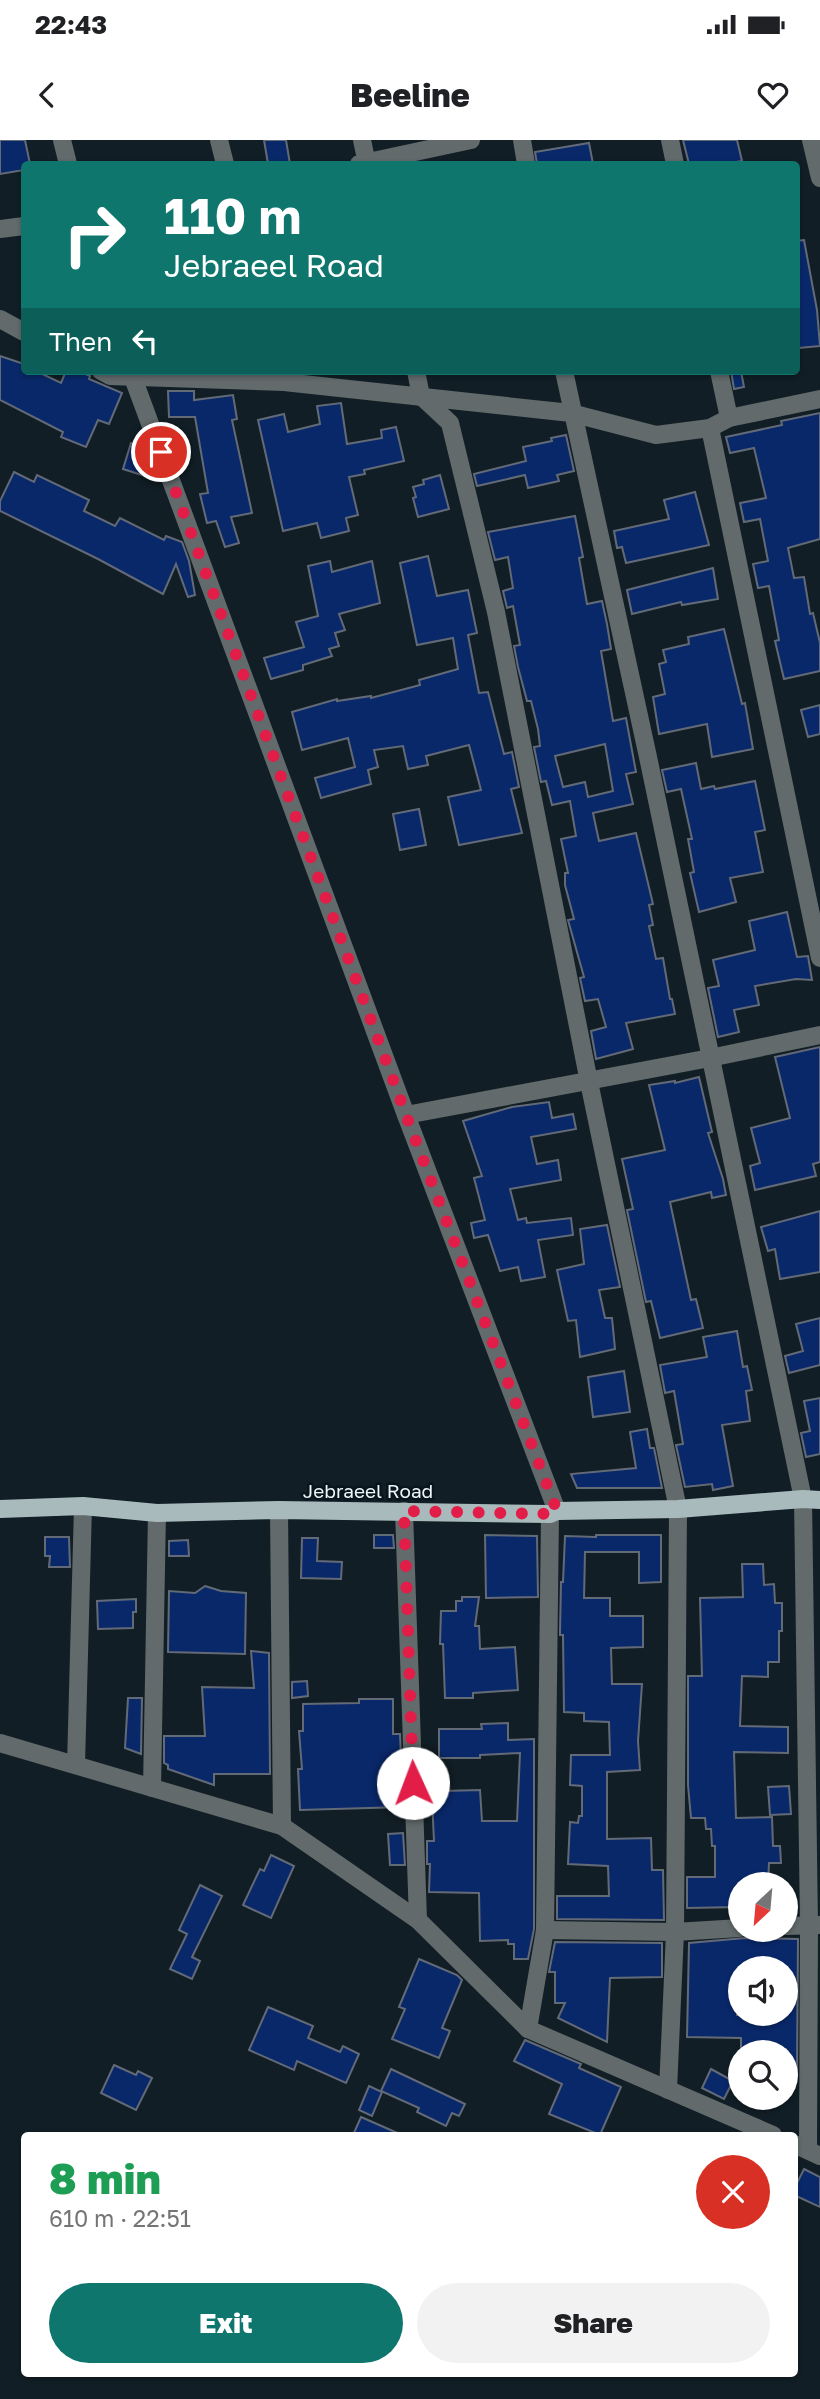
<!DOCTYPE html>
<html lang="en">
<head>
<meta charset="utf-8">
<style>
	body { margin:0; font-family:"Golos Text",sans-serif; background:#f2f2f2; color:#202124; height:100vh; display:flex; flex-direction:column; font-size:26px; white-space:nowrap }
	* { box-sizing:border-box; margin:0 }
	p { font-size:23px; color:#757577 }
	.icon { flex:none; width:38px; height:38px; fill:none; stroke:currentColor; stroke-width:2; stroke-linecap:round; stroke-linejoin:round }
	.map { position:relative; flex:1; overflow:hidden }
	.panel { position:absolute; left:21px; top:1992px; width:777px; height:245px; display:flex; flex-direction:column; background:#fff; border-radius:7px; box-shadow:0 2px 5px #0004 }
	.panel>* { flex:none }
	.top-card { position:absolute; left:21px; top:21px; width:779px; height:214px; border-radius:7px; box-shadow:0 2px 5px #0004; background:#0f766e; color:#fff; overflow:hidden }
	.needle { width:46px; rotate:206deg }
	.controls { position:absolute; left:728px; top:1732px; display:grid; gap:14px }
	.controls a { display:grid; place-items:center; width:70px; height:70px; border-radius:50%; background:#fff; box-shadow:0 2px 5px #0004; font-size:35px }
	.pin { position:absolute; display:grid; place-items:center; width:60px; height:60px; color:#fff; margin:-30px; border:4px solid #fff; border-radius:50%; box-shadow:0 2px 7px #0007 }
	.me { position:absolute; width:77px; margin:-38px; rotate:358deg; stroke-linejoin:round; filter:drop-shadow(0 0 5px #0008) }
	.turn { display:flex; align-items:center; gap:24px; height:147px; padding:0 28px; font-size:32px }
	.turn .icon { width:91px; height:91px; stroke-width:2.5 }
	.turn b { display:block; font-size:49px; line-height:60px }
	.then { display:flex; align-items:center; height:66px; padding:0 28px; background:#0003; gap:14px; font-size:26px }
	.round { display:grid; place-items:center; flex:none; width:74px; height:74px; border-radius:37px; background:#f2f2f2 }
	.head { display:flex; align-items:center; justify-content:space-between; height:119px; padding:0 28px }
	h1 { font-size:42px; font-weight:800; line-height:52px; color:#1e9e55 }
	.action { display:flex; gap:14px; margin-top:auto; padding:14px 28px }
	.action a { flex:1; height:80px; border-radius:42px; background:#0f766e; color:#fff; font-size:28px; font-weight:800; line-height:80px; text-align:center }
	.action a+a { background:#f2f2f2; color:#202124 }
	.status { display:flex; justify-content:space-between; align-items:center; height:49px; padding:0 35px; background:#fff; direction:ltr }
	.status svg { height:19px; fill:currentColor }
	header { display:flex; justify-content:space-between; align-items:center; height:91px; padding:0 28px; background:#fff; font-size:32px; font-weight:800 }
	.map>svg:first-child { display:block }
</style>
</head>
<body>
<div class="status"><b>22:43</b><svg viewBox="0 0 49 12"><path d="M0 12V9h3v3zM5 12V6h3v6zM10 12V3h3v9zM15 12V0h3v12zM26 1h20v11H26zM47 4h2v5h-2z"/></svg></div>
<header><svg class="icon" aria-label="back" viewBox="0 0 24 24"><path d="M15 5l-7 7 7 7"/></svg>Beeline<svg class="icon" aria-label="heart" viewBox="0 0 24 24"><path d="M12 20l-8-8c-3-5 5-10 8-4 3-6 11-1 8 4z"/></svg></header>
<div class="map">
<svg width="820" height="2259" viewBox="0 0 820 2259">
	<rect width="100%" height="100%" fill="#111e25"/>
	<!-- building -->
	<g fill="#09286a" stroke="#636a77" stroke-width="2" fill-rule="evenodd">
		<polygon points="0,0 25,0 30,24 24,24 24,30 0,34"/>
		<polygon points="264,0 286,0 290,24 268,24"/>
		<polygon points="683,0 737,0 742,21 725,24 689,24"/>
		<polygon points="589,3 593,24 537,24 535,12"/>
		<polygon points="804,100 817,170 820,206 799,208 796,183 796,101"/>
		<polygon points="0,216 24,224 24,231 36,231 61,243 66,231 79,231 90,236 89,239 122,253 109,284 98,280 86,307 61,297 63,292 0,260"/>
		<polygon points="731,231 741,231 744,247 734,249"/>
		<polygon points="168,251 194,251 194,260 233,255 237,279 232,280 252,373 231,377 239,403 225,407 216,381 207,383 200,354 208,353 195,277 169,277"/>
		<polygon points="341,263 347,304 382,298 381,290 396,287 404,321 364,330 365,334 349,337 358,375 346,378 349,391 321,398 317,383 283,391 258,280 284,274 288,292 320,284 317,266"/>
		<polygon points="820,273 820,399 788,408 794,438 804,437 810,474 813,473 820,503 820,531 784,539 775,501 779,500 769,446 758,448 753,424 768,421 760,379 744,382 740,363 766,358 754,308 730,313 726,297 782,285 781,281"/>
		<polygon points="566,295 574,331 557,335 559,341 528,348 525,335 477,346 474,334 526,321 523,307 552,301 551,298"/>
		<polygon points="131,303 147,308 151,319 145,336 123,329"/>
		<polygon points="14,332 34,342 37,335 89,360 84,371 115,386 120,378 164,400 166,396 182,402 189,421 195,455 188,457 176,424 163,454 98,419 0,371 0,361"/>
		<polygon points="440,335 449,369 418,377 413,358 416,357 413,347 424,344 423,340"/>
		<polygon points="695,352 709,405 626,423 622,407 617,408 614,391 669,379 664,360"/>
		<path d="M575,376L583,417L579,418L587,464L602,461L607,484L611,509L601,511L613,581L626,578L636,632L626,634L633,664L593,673L599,701L636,693L653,764L649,765L653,785L649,786L656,819L663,818L670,859H672L675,874L626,883L633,909L596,919L591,891L606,887L598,859L585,861L580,838L584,837L568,780L574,779L565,745V733H568L561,699L576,696L570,661L552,665L546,641L541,642L534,607L540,606L538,589L531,561H527L518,527L514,506L520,505L513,466L507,468L503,451L513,448L508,417L495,420L488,392ZM605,604L613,651L588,657L585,642L563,647L555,616Z"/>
		<polygon points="428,416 437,456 468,450 477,493 468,495 479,553 488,552 504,614 512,612 519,647 511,649 522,693 459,705 448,657 481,650 469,605 426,616 428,625 408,629 403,606 374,610 378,627 368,630 371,644 321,658 315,638 355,627 348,598 302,610 292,572 337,559 337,561 371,556 371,558 420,545 419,540 458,529 453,498 417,505 400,423"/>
		<polygon points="330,421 332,432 372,421 380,463 339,474 345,490 335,493 339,506 329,509 332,516 303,525 303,530 271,539 264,518 304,507 296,482 318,476 308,426"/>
		<polygon points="713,428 718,459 682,465 681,462 632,474 627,450"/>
		<polygon points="724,489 742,564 745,563 753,609 712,617 707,584 659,594 653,557 665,554 659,524 666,522 663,510 689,504 688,497"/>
		<polygon points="820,565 820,594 808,597 801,570"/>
		<polygon points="696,623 701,649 714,646 715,649 755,641 765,690 755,692 763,732 730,738 736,762 699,772 690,733 694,732 688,699 692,699 681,649 667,652 662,630"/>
		<polygon points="419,669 426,705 400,710 393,674"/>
		<polygon points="787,772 797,817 808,816 812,840 796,839 755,846 759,865 734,870 739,892 718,897 708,848 719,846 713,820 755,810 749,781"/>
		<polygon points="820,907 820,1022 813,1024 816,1036 755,1050 750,1026 760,1023 751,988 790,978 775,917"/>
		<polygon points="699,937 712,992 708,993 723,1039 726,1055 712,1058 711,1052 670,1062 691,1160 696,1159 703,1188 660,1198 651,1161 646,1162 627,1070 633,1069 622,1019 665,1010 649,945 675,941 675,943"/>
		<polygon points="549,962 552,978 573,974 576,989 531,997 537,1024 558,1020 561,1040 510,1049 518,1080 526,1078 527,1083 571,1078 573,1095 538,1100 545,1137 521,1141 518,1127 500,1131 488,1095 474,1098 471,1083 485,1080 474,1038 482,1036 463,981 512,967"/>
		<polygon points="820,1071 820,1132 780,1139 775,1109 768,1111 761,1087"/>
		<polygon points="607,1085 620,1147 599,1150 605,1178 612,1178 615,1209 580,1217 576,1180 568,1181 557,1130 584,1124 580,1089"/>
		<polygon points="820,1178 820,1225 789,1233 785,1216 803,1211 796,1184"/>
		<polygon points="737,1191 743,1227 747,1226 752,1250 746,1251 750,1281 722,1285 733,1346 713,1350 712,1344 685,1347 676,1305 683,1304 674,1251 665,1253 660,1225 707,1217 703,1197"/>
		<polygon points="624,1231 630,1272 593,1277 588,1237"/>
		<polygon points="820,1258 820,1314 806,1317 801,1293 810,1291 804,1261"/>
		<polygon points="647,1289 650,1308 654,1308 662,1348 577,1348 571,1334 636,1328 630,1292"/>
		<polygon points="374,1395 393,1395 394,1408 374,1408"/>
		<polygon points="485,1395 537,1396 538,1457 486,1458"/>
		<polygon points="596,1395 661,1395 661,1442 639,1443 639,1412 585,1412 584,1458 610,1458 610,1476 643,1476 643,1507 611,1508 612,1544 642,1544 638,1601 640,1630 607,1632 607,1699 651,1698 652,1730 663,1730 664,1780 557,1779 557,1756 609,1756 608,1726 568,1724 570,1682 578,1683 579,1676 582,1676 582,1646 570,1645 571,1615 610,1615 609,1582 584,1581 584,1573 564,1572 563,1495 560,1495 560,1492 561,1442 563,1442 565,1396 596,1397"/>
		<polygon points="45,1397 69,1397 70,1427 49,1427 50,1416 45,1416"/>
		<polygon points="302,1398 318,1398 317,1421 342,1422 341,1439 301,1438"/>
		<polygon points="188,1400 189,1416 169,1416 169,1401"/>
		<polygon points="742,1424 763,1424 764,1445 774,1444 775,1463 782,1463 782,1491 779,1491 779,1522 768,1522 768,1537 742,1536 740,1586 788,1587 788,1613 734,1612 736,1678 772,1677 773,1706 780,1706 781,1723 769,1723 768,1745 740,1745 740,1767 687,1768 687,1737 715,1737 715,1706 712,1706 711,1689 706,1689 705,1678 691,1678 688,1645 688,1536 702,1536 700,1458 743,1457"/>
		<polygon points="205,1446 221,1451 246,1453 245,1514 168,1512 169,1451 195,1453"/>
		<polygon points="462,1457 479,1457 475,1486 479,1486 480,1509 515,1507 518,1550 473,1553 473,1558 445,1558 443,1504 440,1504 441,1471 456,1471 456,1461 462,1461"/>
		<polygon points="136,1459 136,1472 133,1472 133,1488 98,1489 97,1461"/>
		<polygon points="251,1511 269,1513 270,1634 214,1634 214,1645 168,1629 168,1625 164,1623 164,1596 205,1596 202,1547 254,1548"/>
		<polygon points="307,1541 308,1556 292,1558 292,1542"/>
		<polygon points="128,1558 142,1558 141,1614 125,1608"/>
		<polygon points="359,1559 393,1559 393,1594 400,1594 403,1667 300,1670 298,1629 302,1629 299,1591 303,1591 303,1564 359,1563"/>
		<polygon points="508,1583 508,1600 534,1599 534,1789 528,1819 514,1819 514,1804 508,1804 508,1800 480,1801 479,1753 429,1752 430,1724 427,1724 427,1701 434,1701 432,1659 444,1658 443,1651 480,1650 482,1681 517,1681 520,1613 480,1615 480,1618 439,1618 439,1589 482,1589 481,1584"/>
		<polygon points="789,1646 791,1674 770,1675 768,1647"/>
		<polygon points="403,1693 405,1725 390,1725 388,1694"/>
		<polygon points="271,1715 294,1726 271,1778 243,1765 260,1729 264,1731"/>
		<polygon points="200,1745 222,1756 192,1817 200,1821 192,1839 170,1829 187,1794 179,1790"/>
		<path d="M745,1798L798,1799L797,1934L786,1935V1909L741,1910V1898L687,1897L689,1803ZM740,1829H786V1874L737,1875Z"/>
		<polygon points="555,1802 662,1803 662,1837 610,1838 607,1902 558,1878 565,1863 555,1863 555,1832 549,1832"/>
		<polygon points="419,1819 457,1835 462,1840 442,1888 450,1891 439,1918 392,1899 405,1869 399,1867"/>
		<polygon points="268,1867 313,1886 308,1898 340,1912 343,1906 359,1914 346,1943 297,1921 294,1930 249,1910"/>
		<polygon points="525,1900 581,1924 579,1928 621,1947 600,1995 549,1974 562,1944 514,1921"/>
		<polygon points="114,1925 136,1935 138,1931 152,1938 136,1970 101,1953"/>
		<polygon points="391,1929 465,1964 459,1976 452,1973 446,1986 417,1972 419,1968 381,1951"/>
		<polygon points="711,1929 733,1941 724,1959 702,1948"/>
		<polygon points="369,1946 382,1952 372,1976 359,1970"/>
		<polygon points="361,1977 402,1995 353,1995"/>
		<polygon points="804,2029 820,2037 820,2067 794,2055 794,2049"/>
	</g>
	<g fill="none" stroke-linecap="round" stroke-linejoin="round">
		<!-- minor -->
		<g stroke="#626a6b" stroke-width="18">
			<polyline points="62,0 68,24"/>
			<polyline points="219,0 225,24"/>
			<polyline points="362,0 367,24"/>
			<polyline points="522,0 526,24"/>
			<polyline points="670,0 675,24"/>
			<polyline points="811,0 820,38"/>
			<polyline points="359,24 471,0"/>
			<polyline points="0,89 24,86"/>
			<polyline points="0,179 24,192"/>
			<polyline points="101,231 110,236 284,242 571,273 656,295 710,288 729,278 820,259"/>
			<polyline points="416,231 421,256 450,283 496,472 589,942 678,1369 675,1792 668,1950"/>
			<polyline points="564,231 648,617 803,1359 809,1785 808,2010"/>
			<polyline points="719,231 729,278"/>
			<polyline points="132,235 406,975 557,1371"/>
			<polyline points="710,288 820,818"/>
			<polyline points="406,975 710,918 820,895"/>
			<polyline points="279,1370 282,1686"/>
			<polyline points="404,1371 418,1780"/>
			<polyline points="0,1603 282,1686 418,1780 528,1889 773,1995"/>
			<polyline points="76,1625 83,1366"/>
			<polyline points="152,1648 157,1373"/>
			<polyline points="786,1786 820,1785"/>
			<polyline points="545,1790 675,1792 740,1788"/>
			<polyline points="528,1889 545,1790 550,1374"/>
			<polyline points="794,2004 820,2016"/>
		</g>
		<!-- major -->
		<polyline stroke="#a8babb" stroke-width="18" points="0,1369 83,1366 157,1373 279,1370 550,1374 557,1371 678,1369 803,1359 820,1360"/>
	</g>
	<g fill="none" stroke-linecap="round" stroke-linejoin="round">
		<!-- route -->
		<polyline stroke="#e11d48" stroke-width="12" stroke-dasharray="0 21.6" points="161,312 406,975 557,1371 550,1374 404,1371 413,1643"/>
	</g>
	<g text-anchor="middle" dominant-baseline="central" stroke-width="5" stroke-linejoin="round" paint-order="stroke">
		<!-- street labels -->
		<g font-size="19" fill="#eef6fb" stroke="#08151c">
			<text x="368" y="1350">Jebraeel Road</text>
		</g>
	</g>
</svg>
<div class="controls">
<a><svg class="needle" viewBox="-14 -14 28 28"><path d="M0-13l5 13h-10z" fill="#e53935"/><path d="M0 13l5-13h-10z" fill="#757577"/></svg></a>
<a><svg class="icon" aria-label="sound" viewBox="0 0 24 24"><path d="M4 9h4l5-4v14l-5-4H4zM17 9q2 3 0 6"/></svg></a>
<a><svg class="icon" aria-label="search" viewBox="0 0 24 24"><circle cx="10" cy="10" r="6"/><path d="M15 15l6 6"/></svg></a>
</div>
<div class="pin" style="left:161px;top:312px;background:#d93025"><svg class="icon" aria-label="arrive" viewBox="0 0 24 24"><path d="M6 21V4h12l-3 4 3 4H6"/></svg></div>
<svg class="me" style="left:413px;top:1643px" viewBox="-20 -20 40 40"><circle r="19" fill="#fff"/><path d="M0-13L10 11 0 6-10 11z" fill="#e11d48"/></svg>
<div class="top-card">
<div class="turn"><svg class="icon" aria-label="right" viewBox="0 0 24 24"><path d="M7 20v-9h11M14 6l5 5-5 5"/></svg><div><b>110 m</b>Jebraeel Road</div></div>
<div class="then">Then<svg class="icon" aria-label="left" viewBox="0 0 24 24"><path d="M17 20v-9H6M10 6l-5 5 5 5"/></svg></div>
</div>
<section class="panel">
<div class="head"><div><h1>8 min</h1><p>610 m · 22:51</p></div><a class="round" style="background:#d93025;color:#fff"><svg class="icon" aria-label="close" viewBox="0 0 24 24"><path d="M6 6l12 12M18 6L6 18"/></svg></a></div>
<div class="action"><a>Exit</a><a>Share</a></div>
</section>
</div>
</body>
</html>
